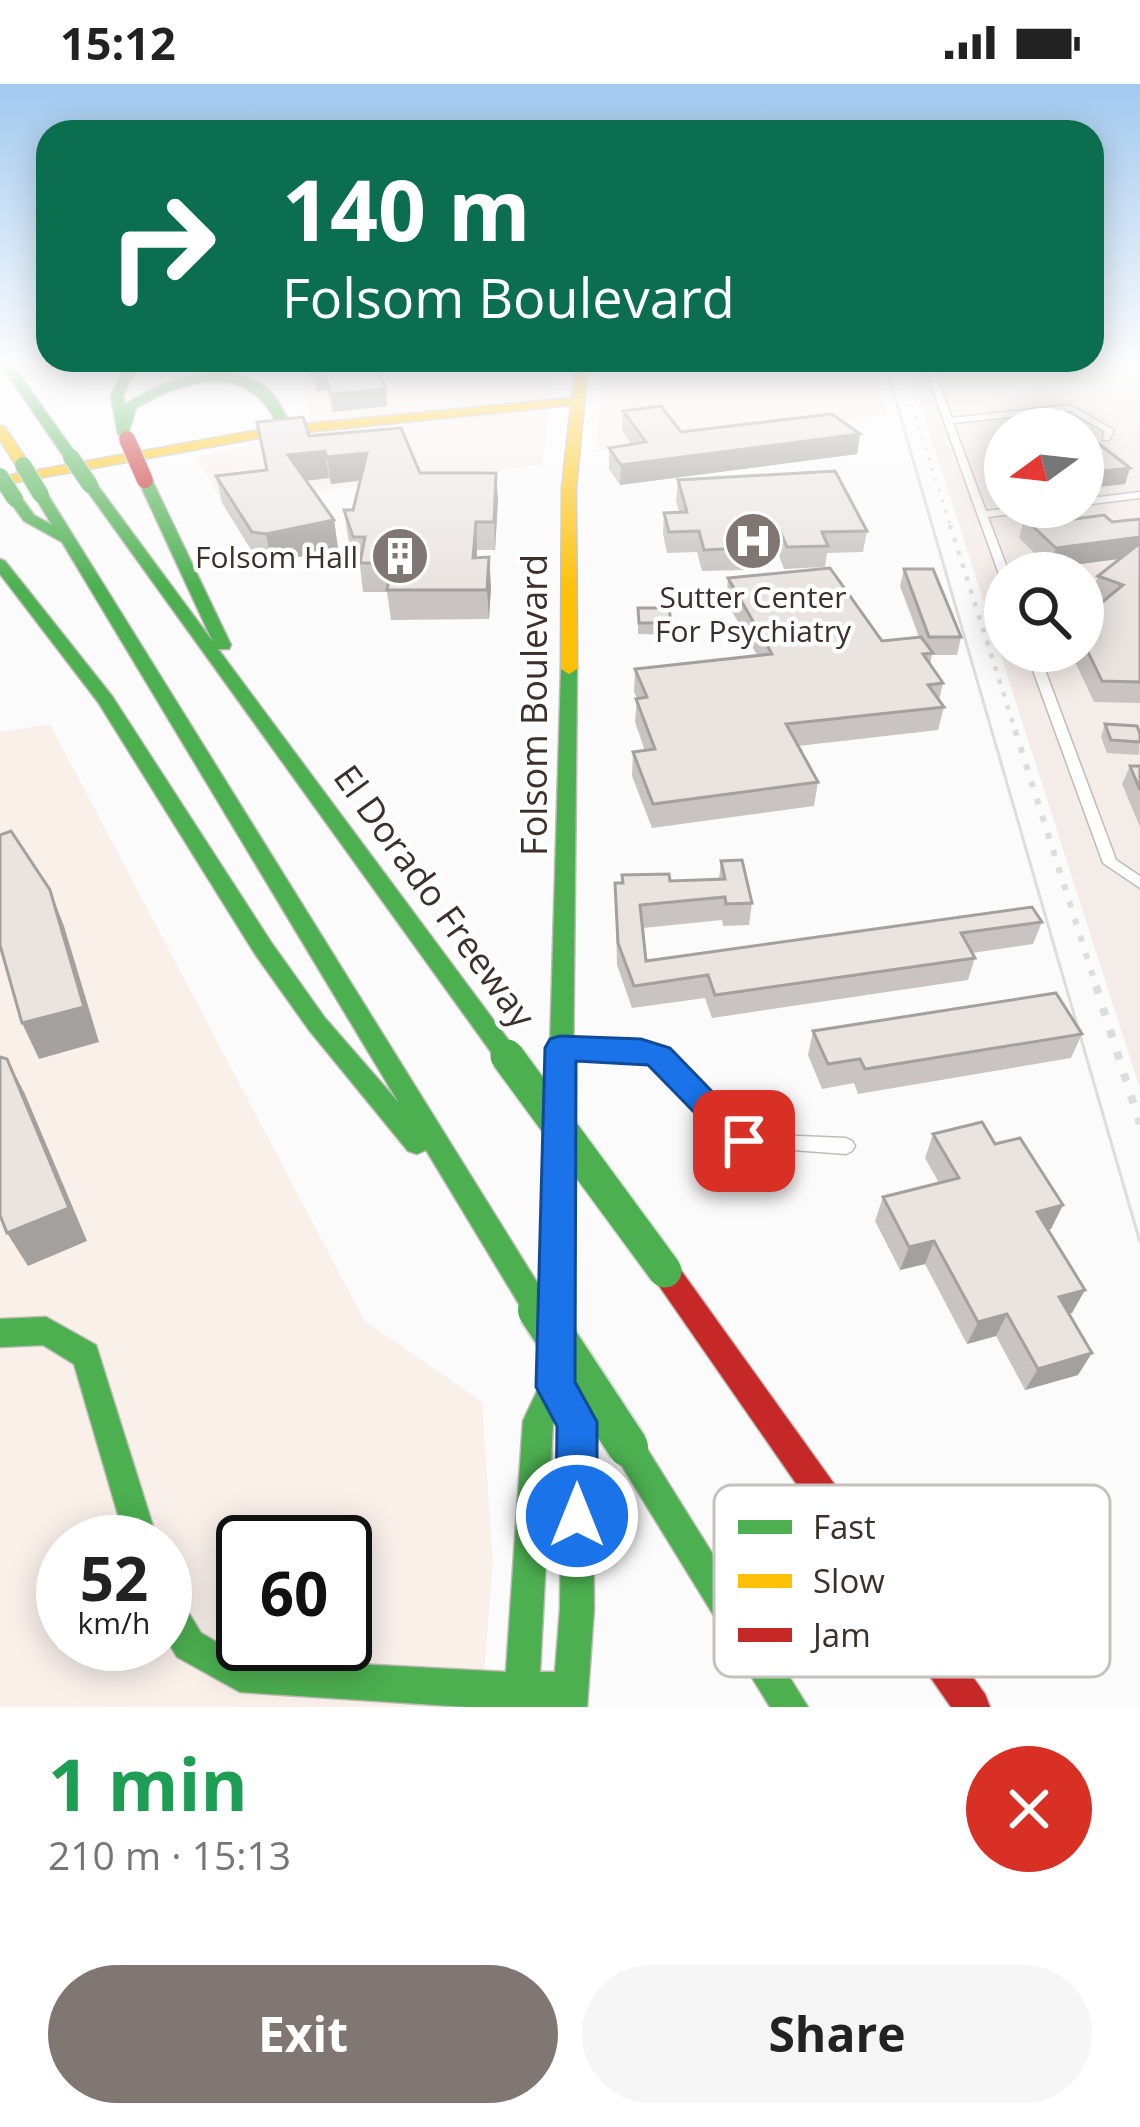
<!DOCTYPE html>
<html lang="en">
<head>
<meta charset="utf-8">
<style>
	body { margin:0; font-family:"Open Sans",sans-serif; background:#f6f6f6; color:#222; height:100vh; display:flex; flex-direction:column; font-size:45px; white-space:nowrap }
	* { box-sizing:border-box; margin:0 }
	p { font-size:39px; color:#767676 }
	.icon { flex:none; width:66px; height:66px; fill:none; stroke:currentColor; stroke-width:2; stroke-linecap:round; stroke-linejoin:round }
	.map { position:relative; height:1623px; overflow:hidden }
	.sheet { display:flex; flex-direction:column; background:#fff; flex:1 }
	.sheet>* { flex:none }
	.hud { position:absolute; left:36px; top:36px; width:1068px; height:252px; border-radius:36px; box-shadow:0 6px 30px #0003; background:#0b6e4f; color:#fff; overflow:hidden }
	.needle { width:78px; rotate:255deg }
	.tools { position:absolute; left:984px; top:324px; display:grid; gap:24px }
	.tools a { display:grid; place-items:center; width:120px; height:120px; border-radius:50%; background:#fff; box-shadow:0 6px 30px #0003; font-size:60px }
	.speed { position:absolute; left:36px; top:1431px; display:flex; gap:24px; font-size:60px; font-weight:700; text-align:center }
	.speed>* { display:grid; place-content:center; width:156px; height:156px; border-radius:50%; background:#fff; box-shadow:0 6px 30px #0003; line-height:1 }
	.speed small { font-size:30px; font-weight:400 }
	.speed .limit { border:6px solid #111; border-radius:18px; background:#fff; color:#111 }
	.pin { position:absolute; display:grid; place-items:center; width:102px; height:102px; color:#fff; margin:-51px; border-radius:24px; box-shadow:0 6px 18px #0006 }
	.me { position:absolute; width:132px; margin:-66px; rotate:0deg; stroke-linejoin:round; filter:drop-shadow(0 0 9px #0008) }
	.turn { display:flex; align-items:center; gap:42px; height:252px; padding:0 48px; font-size:54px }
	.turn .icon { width:156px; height:156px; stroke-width:2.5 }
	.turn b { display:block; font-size:84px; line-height:102px }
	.round { display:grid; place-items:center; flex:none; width:126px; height:126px; border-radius:63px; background:#f6f6f6 }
	.summary { display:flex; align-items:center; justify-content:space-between; height:204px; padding:0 48px }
	h1 { font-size:72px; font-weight:700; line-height:90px; color:#1e9e55 }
	.primary-button { display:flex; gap:24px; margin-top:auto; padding:24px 48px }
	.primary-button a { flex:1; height:138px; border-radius:72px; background:#807773; color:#fff; font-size:48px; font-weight:700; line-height:138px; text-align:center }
	.primary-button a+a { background:#f6f6f6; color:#222 }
	.status { display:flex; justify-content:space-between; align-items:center; height:84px; padding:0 60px; background:#fff; direction:ltr }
	.status svg { height:33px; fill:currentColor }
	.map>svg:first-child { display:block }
</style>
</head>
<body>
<div class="status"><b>15:12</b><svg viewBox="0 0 49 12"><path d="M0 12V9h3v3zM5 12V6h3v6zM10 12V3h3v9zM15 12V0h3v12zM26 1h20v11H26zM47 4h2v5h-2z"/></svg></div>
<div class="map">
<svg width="1140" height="1623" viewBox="0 0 1140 1623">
	<rect width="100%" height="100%" fill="#fbfbfb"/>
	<!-- built -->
	<g fill="#f9efeb">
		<polygon points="299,279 555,279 542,381 222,418 196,372 314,348"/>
		<polygon points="604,279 873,279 888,331 595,368"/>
	</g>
	<!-- industrial -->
	<path fill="#f4ece9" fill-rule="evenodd" d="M907,279H1140V1005ZM1005,345H1083V423H1005ZM1005,489H1083V567H1005Z"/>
	<!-- education -->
	<path fill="#f9f0ea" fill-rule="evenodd" d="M50,640L364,1236L482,1318L493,1480L481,1623H0V648ZM63,1458H165V1560H63ZM243,1458H345V1560H243Z"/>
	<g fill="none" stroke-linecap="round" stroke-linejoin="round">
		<defs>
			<g id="street">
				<polygon points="923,279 931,279 952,334 1070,321 1114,346 1109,356 1103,356 1104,347 1069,327 953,339 986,427 1020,423 1049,423 1044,426 988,433 1009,489 1005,489 1005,496 1000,493"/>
				<polygon points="1140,408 1140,414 1083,421 1083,415"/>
				<polygon points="1026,567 1038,567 1116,776 1140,792 1140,804 1103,779"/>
				<polygon points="560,957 641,960 665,968 748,1050 846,1054 852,1057 855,1062 852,1067 846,1070 738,1062 653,978 641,974 560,971 554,969 552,964 554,959"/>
			</g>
			<g id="fast">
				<polygon points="0,279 11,279 78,373 76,376 66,376"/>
				<path d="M127,279H139L123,312L125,321C160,297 220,276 261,300C275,309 282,324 289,338L280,350H270L269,347L276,338C245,276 185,296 136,324L128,351H118L111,312Z"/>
				<polygon points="140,393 152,396 231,561 229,565 218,565 515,965 519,972 515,979 507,981 499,979 83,401 95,398 213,558 138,396"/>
				<path d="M41,407L48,411L543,1208L561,585L569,580L577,585L570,1300L592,1338L594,1525L587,1623H467L240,1608L177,1573L165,1553V1505L177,1510L201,1549L244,1574L506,1588L523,1337L540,1301L542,1238L528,1235L426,1066L417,1070L408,1067L309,946L255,870L98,618L0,490V475L5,477L112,612L271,858L325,934L399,1019L62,458L24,437L8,415L20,412L34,431L52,441L34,411ZM556,1332L562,1341L560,1525L555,1588H540L553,1339Z"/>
				<polygon points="46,1233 96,1261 158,1458 126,1458 74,1280 43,1261 0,1263 0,1235"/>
				<polygon points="628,1348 639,1352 808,1623 770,1623 617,1374 613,1363 617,1352"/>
			</g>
			<g id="slow">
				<polygon points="576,279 588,279 576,404 577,585 569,590 561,585 562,404 571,321 275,351 0,401 0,393 275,343 572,314"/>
				<polygon points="0,342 5,343 30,381 28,384 16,381 0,356"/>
			</g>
			<polygon id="jam" points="665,1174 675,1178 985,1610 990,1623 951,1623 655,1196 651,1187 655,1178"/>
		</defs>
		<!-- street casing -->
		<use href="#street" stroke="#c1bbb8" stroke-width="3"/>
		<!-- fast casing -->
		<use href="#fast" stroke="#c1bbb8" stroke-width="3"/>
		<!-- slow casing -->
		<use href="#slow" stroke="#c1bbb8" stroke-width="3"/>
		<!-- jam casing -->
		<use href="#jam" stroke="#c1bbb8" stroke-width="3"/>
		<!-- street -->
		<use href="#street" fill="#fefefe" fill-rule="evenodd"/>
		<!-- fast -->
		<use href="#fast" fill="#4caf50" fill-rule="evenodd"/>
		<!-- slow -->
		<use href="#slow" fill="#ffc107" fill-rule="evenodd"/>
		<!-- jam -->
		<use href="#jam" fill="#c62828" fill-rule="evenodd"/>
		<!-- tram -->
		<polyline stroke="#dedddd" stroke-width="3" points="885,279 1140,1158"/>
		<!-- rail-far3 -->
		<polyline stroke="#dedddd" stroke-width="3" stroke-dasharray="3 8" stroke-linecap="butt" points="899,279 951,444"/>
		<!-- rail-far2 -->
		<polyline stroke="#dedddd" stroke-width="4.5" stroke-dasharray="4.5 9" stroke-linecap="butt" points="950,441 1016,649"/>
		<!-- rail-far1 -->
		<polyline stroke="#dedddd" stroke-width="6" stroke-dasharray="6 12" stroke-linecap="butt" points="1015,646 1097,905"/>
		<!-- rail -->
		<polyline stroke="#dedddd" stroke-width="8" stroke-dasharray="8 15" stroke-linecap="butt" points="1096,902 1140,1040"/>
		<defs>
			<g id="fast-bridge-far2">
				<polyline points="71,373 90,401"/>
				<polyline points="23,381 41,411"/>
				<polyline points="0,392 15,415"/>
			</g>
			<polyline id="fast-bridge-far1" points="507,972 665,1187"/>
			<polyline id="fast-bridge" points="538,1226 628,1363"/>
			<polyline id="jam-bridge" points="127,355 145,396"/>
		</defs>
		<!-- fast-bridge-far2 casing -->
		<use href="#fast-bridge-far2" stroke="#dad8d7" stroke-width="18" stroke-linecap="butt"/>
		<!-- fast-bridge-far1 casing -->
		<use href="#fast-bridge-far1" stroke="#dad8d7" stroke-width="36" stroke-linecap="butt"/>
		<!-- fast-bridge casing -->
		<use href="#fast-bridge" stroke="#dad8d7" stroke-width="44" stroke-linecap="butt"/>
		<!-- jam-bridge casing -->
		<use href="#jam-bridge" stroke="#dad8d7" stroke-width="18" stroke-linecap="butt"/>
		<!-- fast-bridge-far2 -->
		<use href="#fast-bridge-far2" stroke="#4caf50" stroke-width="16"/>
		<!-- fast-bridge-far1 -->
		<use href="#fast-bridge-far1" stroke="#4caf50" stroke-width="33"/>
		<!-- fast-bridge -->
		<use href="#fast-bridge" stroke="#4caf50" stroke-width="40"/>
		<!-- jam-bridge -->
		<use href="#jam-bridge" stroke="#c62828" stroke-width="16"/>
	</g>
	<!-- wall -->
	<g fill="#c9c4c2">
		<polygon points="305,279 373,279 387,322 333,328 326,306 317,307"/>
		<polygon points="739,279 857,279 768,279 739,282"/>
		<polygon points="623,327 681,348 860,350 857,370 620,401 609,385 609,364 632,361 622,347"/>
		<polygon points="257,338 309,352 420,389 496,389 498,416 495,466 477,466 477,474 491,502 489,535 391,536 387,508 363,508 360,482 357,482 348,454 344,426 353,426 360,397 331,400 329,394 306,397 334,436 338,464 272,479 258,477 222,419 216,392 266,386"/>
		<polygon points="1083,353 1130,384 1125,400 1098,403 1083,391"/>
		<polygon points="678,396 867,447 863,468 827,469 825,483 784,485 778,469 745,470 744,486 702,487 697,468 667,469 663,450 664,429 679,428 676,417"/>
		<polygon points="1024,434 1053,438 1112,438 1140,435 1140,619 1094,618 1070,567 1083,567 1083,534 1103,517 1091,513 1098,492 1120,475 1050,484 1019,454"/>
		<polygon points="904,485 961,553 957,571 932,571 930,580 943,599 939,616 944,623 938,646 798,662 818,698 814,722 652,744 632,692 633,668 645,667 635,638 637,614 634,608 635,585 757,571 726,517 728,494 882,557 919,553 900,502"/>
		<polygon points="638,524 671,539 670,551 638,550"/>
		<polygon points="1105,640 1140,650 1139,671 1107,669 1101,653"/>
		<polygon points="1130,682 1140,682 1140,743 1122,700"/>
		<polygon points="721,777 752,819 749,841 723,842 722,836 643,844 646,877 1042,838 1033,860 972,869 975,874 968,896 712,934 705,914 632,924 617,881 615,799 621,799 622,791 670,797 719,795"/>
		<polygon points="813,947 1082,950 1071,974 858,1010 854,999 822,1005 808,971"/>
		<polygon points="933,1050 1051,1145 1048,1146 1072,1229 1069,1229 1078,1291 1025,1306 996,1252 967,1260 925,1180 900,1186 875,1137 883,1113 939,1099 925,1074"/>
	</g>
	<!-- shaded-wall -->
	<g fill="#a4a09e">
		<polygon points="324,289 326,306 317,307 314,290"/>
		<polygon points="386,305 387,322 333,328 331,310"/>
		<polygon points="860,350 857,370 620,401 621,381"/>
		<polygon points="325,367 329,394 292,398 288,371"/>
		<polygon points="367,369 370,395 331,400 327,373"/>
		<polygon points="1130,384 1125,400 1098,403 1103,387"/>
		<polygon points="496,389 498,416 495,466 494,438"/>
		<polygon points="334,436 338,464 272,479 266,450"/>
		<polygon points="476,438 477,466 475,502 473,474"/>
		<polygon points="1140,453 1140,472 1050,484 1056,464"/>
		<polygon points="489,473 491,502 489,535 487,506"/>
		<polygon points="50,806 64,842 99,958 39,975 22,939"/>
		<polygon points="7,975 25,1010 87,1157 28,1182 7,1149"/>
		<polygon points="1063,1121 1051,1145 1025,1151 1037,1128"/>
		<polygon points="934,1157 925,1180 900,1186 909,1163"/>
		<polygon points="1085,1206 1072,1229 1046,1236 1059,1213"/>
		<polygon points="1007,1230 996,1252 967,1260 978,1238"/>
		<polygon points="1092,1269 1078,1291 1025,1306 1038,1285"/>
	</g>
	<!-- building -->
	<g fill="#eae4e1" stroke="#a4a09e" stroke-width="3">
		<polygon points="310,279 373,279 386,305 331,310 324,289 314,290"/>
		<polygon points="661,322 681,348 832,330 860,350 621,381 609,364 646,358 623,327"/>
		<polygon points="303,333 309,352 401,344 420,389 496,389 494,438 476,438 473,474 489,473 487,506 387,506 392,479 360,479 365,453 353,453 344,426 353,426 367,369 327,373 325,367 288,371 334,436 266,450 252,448 216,392 267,386 257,338"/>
		<polygon points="1083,353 1090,353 1130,384 1103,387 1083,371"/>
		<polygon points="835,387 867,447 822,448 828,462 787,463 780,447 741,448 746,464 704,466 699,447 669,448 664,429 687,428 678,396"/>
		<polygon points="1047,431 1053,438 1104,431 1112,438 1140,435 1140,453 1056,464 1024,434"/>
		<polygon points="1140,459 1140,598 1102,597 1083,558 1083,534 1123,501 1098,492"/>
		<polygon points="830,484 882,557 921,553 933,569 923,570 943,599 928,601 944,623 786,640 818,698 653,720 633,668 655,665 636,615 647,613 635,585 772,570 728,494"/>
		<polygon points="904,485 933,485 961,553 929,553"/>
		<polygon points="638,524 669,524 671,539 639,539"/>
		<polygon points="1105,640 1137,642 1140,650 1140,658 1111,656"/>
		<polygon points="1130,682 1140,682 1140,706"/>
		<polygon points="11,747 50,806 84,923 22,939 0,861 0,751"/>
		<polygon points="742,776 752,819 726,820 725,813 640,821 646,877 1032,823 1042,838 961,849 975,874 715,911 708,891 634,902 618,859 615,799 623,799 622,791 669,790 670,797 725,795 721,777"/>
		<polygon points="1056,909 1082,950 865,985 860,975 828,980 813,947"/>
		<polygon points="0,973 7,975 69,1124 7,1149 0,1131"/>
		<polygon points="982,1038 995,1060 1020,1054 1063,1121 1037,1128 1085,1206 1059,1213 1092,1269 1038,1285 1007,1230 978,1238 934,1157 909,1163 883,1113 959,1094 933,1050"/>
	</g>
	<!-- sky -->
	<linearGradient id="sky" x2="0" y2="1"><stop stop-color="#a1c9ef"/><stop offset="0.55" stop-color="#fdfdfd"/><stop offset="1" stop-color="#fdfdfd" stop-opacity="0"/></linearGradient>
	<rect width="1140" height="506" fill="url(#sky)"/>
	<!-- route -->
	<polygon fill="#1a73e8" stroke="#114b97" stroke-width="3" points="560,952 641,955 670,964 760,1057 756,1067 744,1071 732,1067 648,981 576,977 575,1298 597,1338 597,1432 591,1446 577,1452 562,1446 556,1432 557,1342 536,1303 545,964 550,955"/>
	<!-- icons -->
	<defs>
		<symbol id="hospital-disc" viewBox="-11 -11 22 22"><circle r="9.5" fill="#807773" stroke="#fff"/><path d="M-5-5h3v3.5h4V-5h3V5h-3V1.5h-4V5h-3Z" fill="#fff"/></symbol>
		<symbol id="building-disc" viewBox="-11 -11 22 22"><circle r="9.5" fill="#807773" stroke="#fff"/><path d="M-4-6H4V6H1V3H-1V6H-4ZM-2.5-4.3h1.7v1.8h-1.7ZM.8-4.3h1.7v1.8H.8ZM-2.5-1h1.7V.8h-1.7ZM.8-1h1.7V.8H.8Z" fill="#fff"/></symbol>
	</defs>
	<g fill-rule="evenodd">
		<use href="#hospital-disc" x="720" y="424" width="66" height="66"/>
		<use href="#building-disc" x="367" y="439" width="66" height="66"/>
	</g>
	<g text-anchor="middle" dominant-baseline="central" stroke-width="9" stroke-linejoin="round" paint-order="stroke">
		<!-- far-poi labels -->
		<g font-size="30" fill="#3d302a" stroke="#fff" text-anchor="end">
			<text x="358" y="472">Folsom Hall</text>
			<text x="753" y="512" text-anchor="middle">Sutter Center<tspan x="753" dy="34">For Psychiatry</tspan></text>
		</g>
		<!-- street labels -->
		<g font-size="36" fill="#3d302a" stroke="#fff">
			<text transform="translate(533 621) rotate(-90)">Folsom Boulevard</text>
			<text transform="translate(435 812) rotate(54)">El Dorado Freeway</text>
		</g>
	</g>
	<!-- legend -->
	<rect x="714" y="1401" width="396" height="192" rx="18" fill="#fff" stroke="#c5c1bf" stroke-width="3"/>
	<rect x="738" y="1436" width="54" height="14" fill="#4caf50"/>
	<rect x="738" y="1490" width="54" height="14" fill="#ffc107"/>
	<rect x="738" y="1544" width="54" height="14" fill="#c62828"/>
	<g font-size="33" fill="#3d302a">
		<text x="813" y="1455">Fast</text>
		<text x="813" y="1509">Slow</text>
		<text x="813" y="1563">Jam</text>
	</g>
</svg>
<div class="tools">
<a><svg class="needle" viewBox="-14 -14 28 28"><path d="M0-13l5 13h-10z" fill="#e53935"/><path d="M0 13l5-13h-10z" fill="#767676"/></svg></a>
<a><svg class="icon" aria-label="search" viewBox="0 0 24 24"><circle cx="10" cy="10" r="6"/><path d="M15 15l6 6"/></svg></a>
</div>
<div class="speed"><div>52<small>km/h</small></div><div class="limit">60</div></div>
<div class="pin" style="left:744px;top:1057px;background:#d93025"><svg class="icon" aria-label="arrive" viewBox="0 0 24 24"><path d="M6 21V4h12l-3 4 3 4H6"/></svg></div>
<svg class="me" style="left:577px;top:1432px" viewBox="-20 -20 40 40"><circle r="17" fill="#1a73e8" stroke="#fff" stroke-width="3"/><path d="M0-11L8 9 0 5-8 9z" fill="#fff"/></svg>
<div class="hud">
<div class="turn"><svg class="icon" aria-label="right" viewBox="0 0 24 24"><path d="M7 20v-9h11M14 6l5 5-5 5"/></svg><div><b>140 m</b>Folsom Boulevard</div></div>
</div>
</div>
<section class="sheet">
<div class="summary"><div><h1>1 min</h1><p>210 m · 15:13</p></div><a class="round" style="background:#d93025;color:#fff"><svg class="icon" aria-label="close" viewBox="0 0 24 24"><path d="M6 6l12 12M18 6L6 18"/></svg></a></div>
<div class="primary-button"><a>Exit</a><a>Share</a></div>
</section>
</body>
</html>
